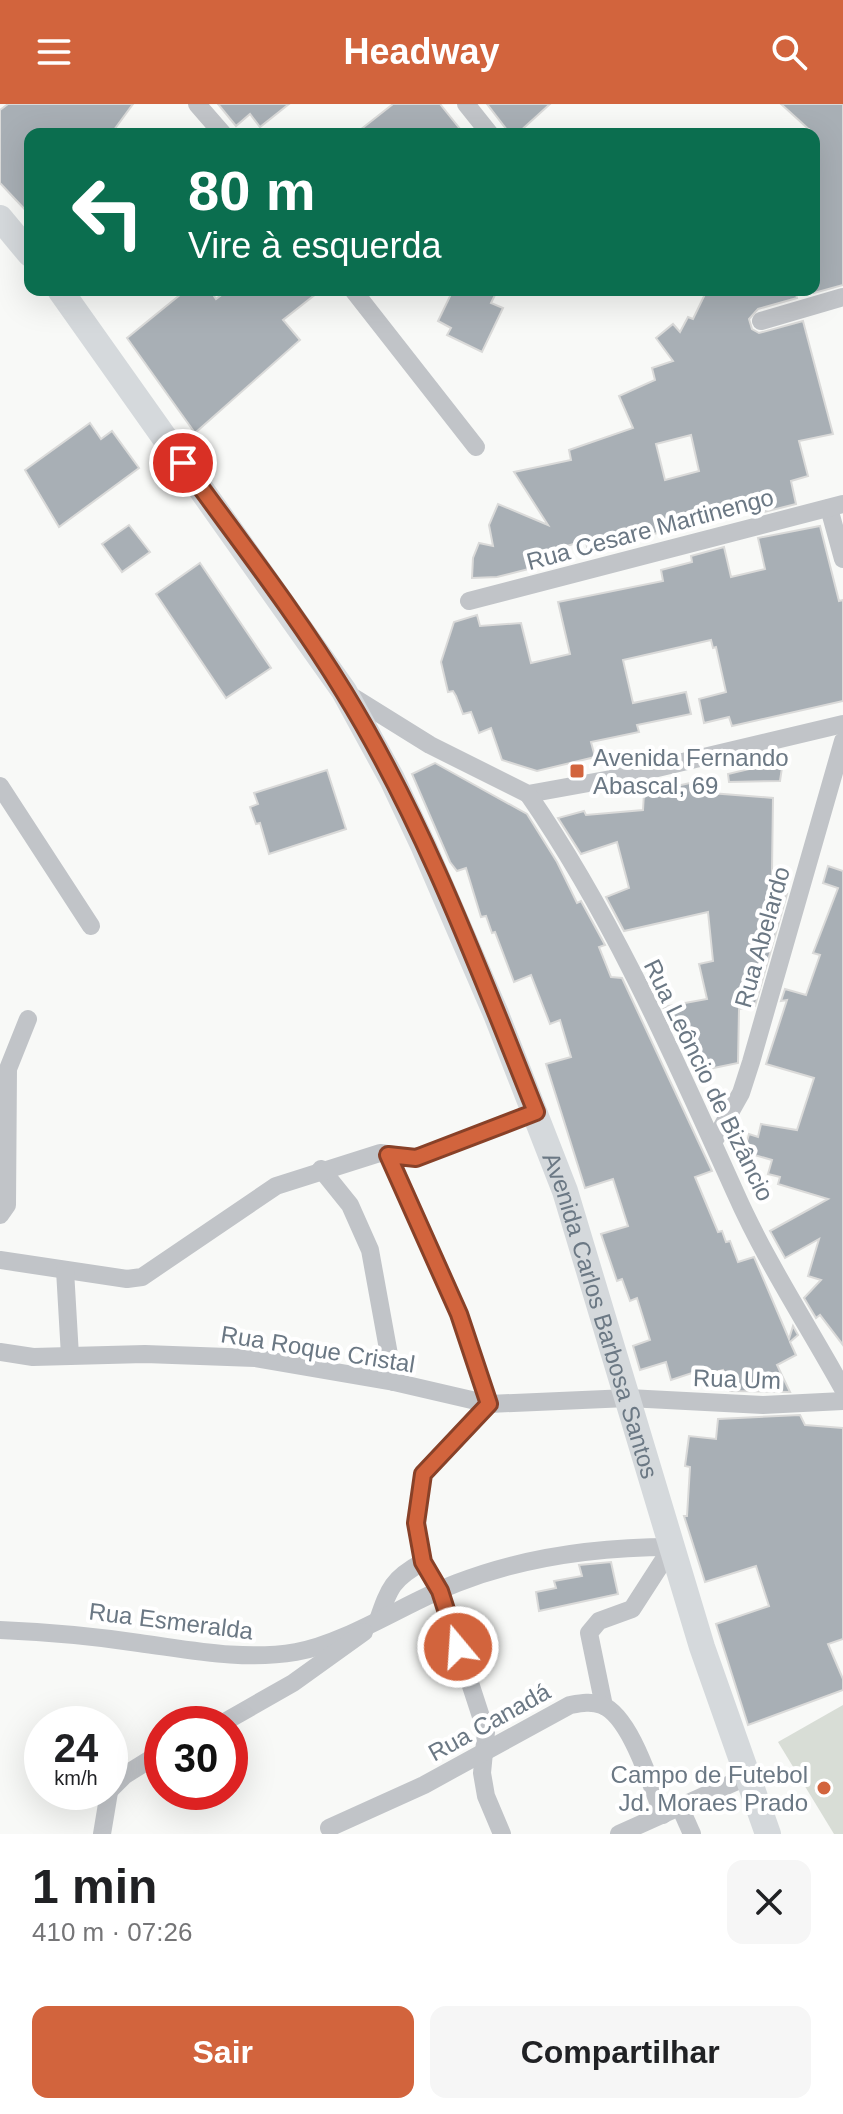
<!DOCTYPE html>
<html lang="pt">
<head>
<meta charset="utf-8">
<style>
	body { margin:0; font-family:Helvetica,sans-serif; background:#f6f6f6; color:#202124; height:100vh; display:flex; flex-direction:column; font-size:30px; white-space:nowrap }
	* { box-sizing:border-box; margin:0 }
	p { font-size:26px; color:#757577 }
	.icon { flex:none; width:44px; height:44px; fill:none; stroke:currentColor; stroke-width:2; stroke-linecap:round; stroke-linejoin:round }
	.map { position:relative; height:1730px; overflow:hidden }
	.details { display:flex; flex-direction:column; background:#fff; flex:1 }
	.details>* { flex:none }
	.banner { position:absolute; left:24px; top:24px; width:796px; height:168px; border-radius:16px; box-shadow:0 8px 32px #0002; background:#0b6e4f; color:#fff; overflow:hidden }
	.speed { position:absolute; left:24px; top:1602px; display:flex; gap:16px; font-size:40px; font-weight:700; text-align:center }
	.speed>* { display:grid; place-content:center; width:104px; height:104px; border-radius:50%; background:#fff; box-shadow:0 8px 32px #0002; line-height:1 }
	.speed small { font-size:20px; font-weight:400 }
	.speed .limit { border:12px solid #d22; background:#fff; color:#111 }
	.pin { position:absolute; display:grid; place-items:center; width:68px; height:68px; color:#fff; margin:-34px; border:4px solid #fff; border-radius:50%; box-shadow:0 2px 8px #0007 }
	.me { position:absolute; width:88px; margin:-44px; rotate:342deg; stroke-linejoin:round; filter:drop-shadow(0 0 6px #0008) }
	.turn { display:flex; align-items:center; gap:28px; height:168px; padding:0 32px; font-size:36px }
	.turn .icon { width:104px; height:104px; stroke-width:2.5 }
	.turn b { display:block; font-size:56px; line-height:68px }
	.round { display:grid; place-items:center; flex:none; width:84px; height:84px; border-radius:16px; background:#f6f6f6 }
	.head { display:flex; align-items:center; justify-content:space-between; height:136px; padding:0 32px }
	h1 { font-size:48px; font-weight:600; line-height:60px }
	.action { display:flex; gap:16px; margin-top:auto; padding:16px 32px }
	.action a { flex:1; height:92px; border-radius:16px; background:#d2643d; color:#fff; font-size:32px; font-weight:600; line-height:92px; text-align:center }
	.action a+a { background:#f6f6f6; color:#202124 }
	header { display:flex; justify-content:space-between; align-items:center; height:104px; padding:0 32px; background:#d2643d; color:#fff; font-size:36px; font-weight:600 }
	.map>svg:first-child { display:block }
</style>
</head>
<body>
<header><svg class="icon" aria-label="menu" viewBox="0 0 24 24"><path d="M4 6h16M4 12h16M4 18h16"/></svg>Headway<svg class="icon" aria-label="search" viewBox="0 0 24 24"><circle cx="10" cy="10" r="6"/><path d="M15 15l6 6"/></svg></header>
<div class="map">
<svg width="843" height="1730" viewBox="0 0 843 1730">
	<rect width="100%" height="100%" fill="#f8f9f7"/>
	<!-- green -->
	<polygon fill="#d8ddd6" points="843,1601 843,1730 834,1730 778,1638"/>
	<!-- building -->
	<g fill="#a8afb5" stroke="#dadad9" stroke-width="2" fill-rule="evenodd">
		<polygon points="8,0 133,0 111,30 30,30 30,111 0,79 0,6"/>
		<polygon points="218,0 289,0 260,23 250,10 236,22"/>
		<polygon points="393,0 440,0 464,30 355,30"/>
		<polygon points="487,0 550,0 517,30 510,30"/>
		<polygon points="781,0 843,0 843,181 814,189 814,30"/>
		<polygon points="186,186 210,186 216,195 228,186 321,186 283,216 300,236 195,329 127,234"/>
		<polygon points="453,186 485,186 495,191 491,199 503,204 482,248 447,231 451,224 438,217"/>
		<path d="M707,186H795L797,194L758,205L749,215L752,225L759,229L803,217L833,330L799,337L808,372L791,377L796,400L752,411L748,405L627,437L626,434L587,443L586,436L548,448L552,459L497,473L472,474L473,454L479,439L493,442L489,421L498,400L548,421L514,368L571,356L569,346L633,324L619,292L655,276L652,264L673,257L656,234L673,220L680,228L688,213L693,215ZM691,331L699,367L665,376L656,340Z"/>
		<polygon points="90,319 101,335 112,327 139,364 59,423 25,366"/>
		<polygon points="129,421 150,448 122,468 102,440"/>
		<polygon points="820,422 839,497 843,496 843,597 732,622 729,613 704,619 699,595 726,588 716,543 713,544 711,536 676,544 623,556 633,599 686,588 691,610 637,621 639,628 591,638 595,653 537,667 502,656 491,624 479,629 471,608 463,610 456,592 453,587 448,588 441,558 454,518 477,511 480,522 521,519 531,559 570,550 558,498 663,477 661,466 692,458 691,452 724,443 731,473 765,465 758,434"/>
		<polygon points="200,459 271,564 226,594 156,490"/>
		<polygon points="783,657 780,677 729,678 728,670"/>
		<polygon points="435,659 527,710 557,758 577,799 581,797 605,841 599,843 611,873 622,874 712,1067 695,1073 718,1128 722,1127 726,1138 730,1137 738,1158 754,1153 789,1235 793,1222 798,1231 790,1238 796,1251 777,1261 790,1288 730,1287 723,1266 709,1270 707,1264 671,1276 666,1258 640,1266 633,1242 650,1236 637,1194 630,1197 622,1175 617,1177 601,1130 628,1122 613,1075 585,1084 546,960 571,953 560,916 550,920 531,871 514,878 495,828 492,829 486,812 481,813 466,764 457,767 450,758 412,670"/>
		<polygon points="327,666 346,725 269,750 260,719 256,720 250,703 258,700 254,689"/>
		<polygon points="713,674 711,689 773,694 772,767 777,792 787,790 755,902 739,905 738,959 694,968 663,903 707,895 699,860 713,857 708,808 624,827 606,793 629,784 617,738 581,750 558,714 584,707 586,711 643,706 644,689"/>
		<polygon points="828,762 843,767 843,1241 820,1211 816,1214 804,1194 821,1176 808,1172 819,1135 785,1154 770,1127 828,1095 778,1080 780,1073 768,1070 772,1056 744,1048 749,1030 758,1033 761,1020 797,1026 814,974 766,960 787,896 781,897 785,885 806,891 820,851 813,849 838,784 823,779"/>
		<polygon points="800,1311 805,1321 843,1324 843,1535 828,1540 843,1575 843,1586 748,1621 716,1520 769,1502 756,1462 705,1478 684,1412 687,1412 690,1363 685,1362 689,1332 716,1335 718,1315"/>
		<polygon points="611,1458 618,1490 539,1507 536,1488 556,1484 554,1477 582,1472 579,1461"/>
	</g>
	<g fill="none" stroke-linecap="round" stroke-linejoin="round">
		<!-- street -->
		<g stroke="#c1c4c8" stroke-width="18">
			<polyline points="197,0 223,30"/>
			<polyline points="466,0 490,30"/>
			<polyline points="353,186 476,343"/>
			<polyline points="761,217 843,193"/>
			<polyline points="829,404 843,455"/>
			<polyline points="469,497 843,400"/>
			<polyline points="348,590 430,641 528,690 611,675 843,620"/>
			<polyline points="0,682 91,822"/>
			<path d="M528,690C613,813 674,953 735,1088C765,1156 807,1220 843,1285"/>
			<polyline points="714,1037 741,989 751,958 843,637"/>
			<polyline points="388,1051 459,1210 489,1300 423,1370 416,1419 423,1458"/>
			<polyline points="321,1065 350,1101 370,1146 394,1278"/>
			<polyline points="0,1111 7,1101 8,965 28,915"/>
			<polyline points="0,1156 127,1175 142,1173 276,1082 380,1049 416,1054 536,1008"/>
			<polyline points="65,1166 70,1252"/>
			<polyline points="0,1248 33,1253 145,1250 255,1254 394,1278 489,1300 628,1294 763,1301 843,1297"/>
			<path d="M378,1516C389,1484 393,1474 423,1458L440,1487L486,1628L482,1669L486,1692L502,1730"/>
			<path d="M0,1526C47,1528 93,1532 139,1539C191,1546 244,1557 296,1548C345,1540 409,1497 457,1479C524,1453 601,1443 672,1443"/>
			<polyline points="604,1602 589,1529 599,1517 632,1505 672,1443"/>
			<polyline points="221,1620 293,1579 364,1528"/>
			<polyline points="110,1686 125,1671 162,1648"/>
			<polyline points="680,1703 692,1730"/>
			<path d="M329,1724L424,1681L570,1601C581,1599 591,1597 602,1601C631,1613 651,1682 663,1711"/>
			<polyline points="102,1730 109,1688"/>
			<polyline points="619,1730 746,1673"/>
		</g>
		<!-- secondary -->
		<g stroke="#d5d9dc" stroke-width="26">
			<polyline points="0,114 30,150"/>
			<path id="s1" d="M60,186L344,587L392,675L424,743L496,910L565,1087L702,1543L768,1730"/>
		</g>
	</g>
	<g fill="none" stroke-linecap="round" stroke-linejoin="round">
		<defs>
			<path id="route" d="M183,359C237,434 296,509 344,588C424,718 479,866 536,1008L416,1054L388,1051L459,1210L489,1300L423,1370L416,1419L423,1458L440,1487L458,1543"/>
		</defs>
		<!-- route casing -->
		<use href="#route" stroke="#884128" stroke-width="20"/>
		<!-- route -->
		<use href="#route" stroke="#d2643d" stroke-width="14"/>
	</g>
	<!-- markers -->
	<g fill="#d2643d" stroke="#fff" stroke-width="3">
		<rect x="569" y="659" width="16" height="16" rx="4"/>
		<circle cx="824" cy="1684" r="8"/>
	</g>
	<g text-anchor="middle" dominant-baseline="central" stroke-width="8" stroke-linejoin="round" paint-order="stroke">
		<!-- street labels -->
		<g font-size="24" fill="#6b7884" stroke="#fff">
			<text transform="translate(650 425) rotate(-15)">Rua Cesare Martinengo</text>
			<text transform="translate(762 833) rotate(-74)">Rua Abelardo</text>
			<text transform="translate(709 976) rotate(64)">Rua Leôncio de Bizâncio</text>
			<text stroke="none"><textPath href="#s1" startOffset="1168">Avenida Carlos Barbosa Santos</textPath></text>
			<text transform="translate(318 1245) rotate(9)">Rua Roque Cristal</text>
			<text transform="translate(737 1275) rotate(2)">Rua Um</text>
			<text transform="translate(171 1517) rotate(7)">Rua Esmeralda</text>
			<text transform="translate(489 1618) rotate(-29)">Rua Canadá</text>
		</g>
		<!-- poi labels -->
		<g font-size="24" fill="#6b7884" stroke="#fff" text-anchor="start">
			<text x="593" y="653">Avenida Fernando<tspan x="593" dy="28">Abascal, 69</tspan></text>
			<text x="808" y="1670" text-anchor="end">Campo de Futebol<tspan x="808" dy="28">Jd. Moraes Prado</tspan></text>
		</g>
	</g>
</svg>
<div class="speed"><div>24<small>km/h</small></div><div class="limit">30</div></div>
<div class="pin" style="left:183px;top:359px;background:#d93025"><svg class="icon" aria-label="arrive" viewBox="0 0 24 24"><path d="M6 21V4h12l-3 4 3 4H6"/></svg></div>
<svg class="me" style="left:458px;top:1543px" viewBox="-20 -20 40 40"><circle r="17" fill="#d2643d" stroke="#fff" stroke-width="3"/><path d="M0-11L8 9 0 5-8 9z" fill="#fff"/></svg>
<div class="banner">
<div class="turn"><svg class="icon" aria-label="left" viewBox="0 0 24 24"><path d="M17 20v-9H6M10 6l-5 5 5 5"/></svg><div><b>80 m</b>Vire à esquerda</div></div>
</div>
</div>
<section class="details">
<div class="head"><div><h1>1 min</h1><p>410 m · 07:26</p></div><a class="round"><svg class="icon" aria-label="close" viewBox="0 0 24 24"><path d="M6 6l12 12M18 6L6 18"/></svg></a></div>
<div class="action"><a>Sair</a><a>Compartilhar</a></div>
</section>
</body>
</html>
